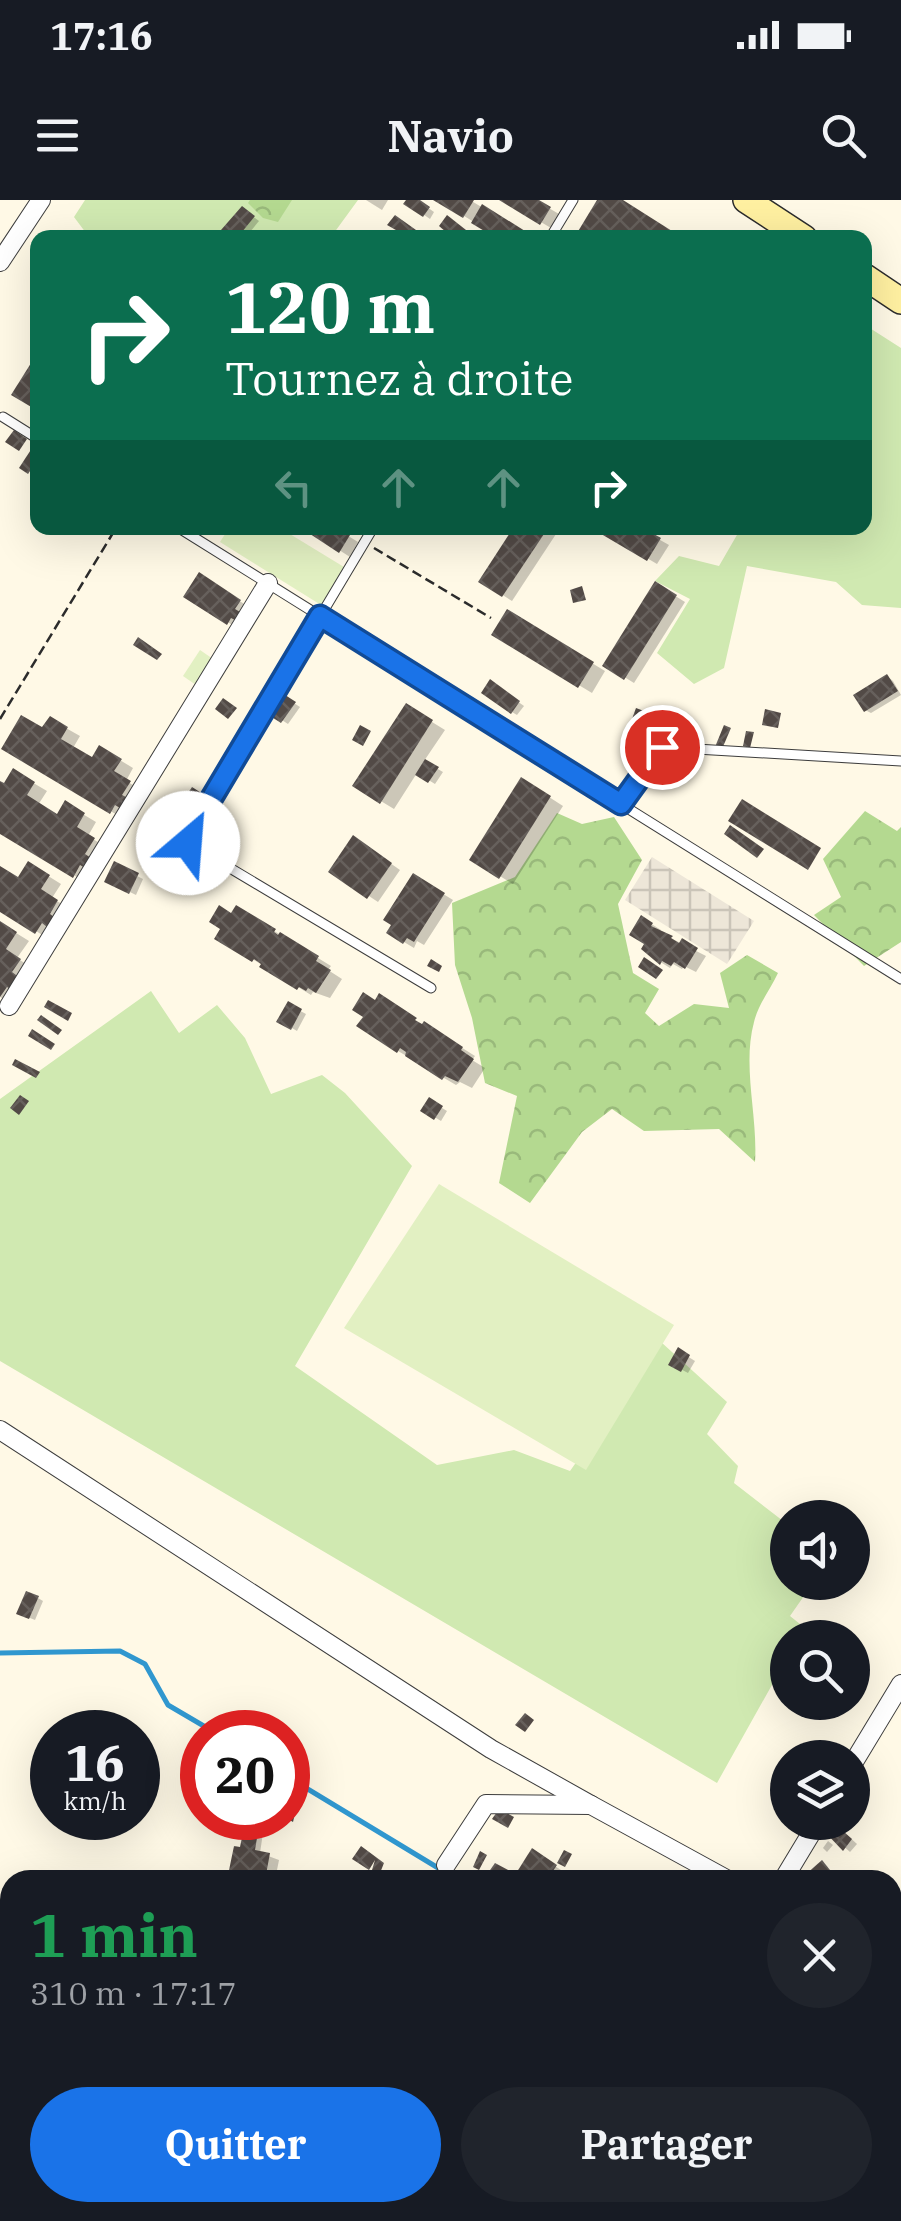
<!DOCTYPE html>
<html lang="fr">
<head>
<meta charset="utf-8">
<style>
	body { margin:0; font-family:"IBM Plex Serif",serif; background:#20242c; color:#f1f3f6; height:100vh; display:flex; flex-direction:column; font-size:38px; white-space:nowrap }
	* { box-sizing:border-box; margin:0 }
	p { font-size:32px; color:#9ea1a6 }
	.icon { flex:none; width:55px; height:55px; fill:none; stroke:currentColor; stroke-width:2; stroke-linecap:round; stroke-linejoin:round }
	.map { position:relative; flex:1; overflow:hidden }
	.sheet { position:absolute; left:0px; top:1670px; width:902px; height:352px; display:flex; flex-direction:column; background:#171b24; border-radius:30px 30px 0 0; box-shadow:0 10px 40px #0002 }
	.sheet>* { flex:none }
	.top-card { position:absolute; left:30px; top:30px; width:842px; height:305px; border-radius:20px; box-shadow:0 10px 40px #0002; background:#0b6e4f; color:#fff; overflow:hidden }
	.buttons { position:absolute; left:770px; top:1300px; display:grid; gap:20px }
	.buttons a { display:grid; place-items:center; width:100px; height:100px; border-radius:50%; background:#171b24; box-shadow:0 10px 40px #0002; font-size:50px }
	.speed { position:absolute; left:30px; top:1510px; display:flex; gap:20px; font-size:50px; font-weight:700; text-align:center }
	.speed>* { display:grid; place-content:center; width:130px; height:130px; border-radius:50%; background:#171b24; box-shadow:0 10px 40px #0002; line-height:1 }
	.speed small { font-size:25px; font-weight:400 }
	.speed .limit { border:15px solid #d22; background:#fff; color:#111 }
	.pin { position:absolute; display:grid; place-items:center; width:85px; height:85px; color:#fff; margin:-42px; border:5px solid #fff; border-radius:50%; box-shadow:0 2px 10px #0007 }
	.me { position:absolute; width:110px; margin:-55px; rotate:27deg; stroke-linejoin:round; filter:drop-shadow(0 0 8px #0008) }
	.turn { display:flex; align-items:center; gap:35px; height:210px; padding:0 30px; font-size:45px }
	.turn .icon { width:130px; height:130px; stroke-width:2.5 }
	.turn b { display:block; font-size:70px; line-height:85px }
	.lanes { display:flex; align-items:center; height:95px; padding:0 30px; background:#0003; justify-content:center; gap:50px; direction:ltr }
	.lanes .off { opacity:.35 }
	.round { display:grid; place-items:center; flex:none; width:105px; height:105px; border-radius:52px; background:#20242c }
	.overview { display:flex; align-items:center; justify-content:space-between; height:170px; padding:0 30px }
	h1 { font-size:60px; font-weight:700; line-height:75px; color:#1e9e55 }
	.primary-button { display:flex; gap:20px; margin-top:auto; padding:20px 30px }
	.primary-button a { flex:1; height:115px; border-radius:60px; background:#1a73e8; color:#fff; font-size:40px; font-weight:700; line-height:115px; text-align:center }
	.primary-button a+a { background:#20242c; color:#f1f3f6 }
	.status { display:flex; justify-content:space-between; align-items:center; height:70px; padding:0 50px; background:#171b24; direction:ltr }
	.status svg { height:28px; fill:currentColor }
	header { display:flex; justify-content:space-between; align-items:center; height:130px; padding:0 30px; background:#171b24; font-size:45px; font-weight:700 }
	.map>svg:first-child { display:block }
</style>
</head>
<body>
<div class="status"><b>17:16</b><svg viewBox="0 0 49 12"><path d="M0 12V9h3v3zM5 12V6h3v6zM10 12V3h3v9zM15 12V0h3v12zM26 1h20v11H26zM47 4h2v5h-2z"/></svg></div>
<header><svg class="icon" aria-label="menu" viewBox="0 0 24 24"><path d="M4 6h16M4 12h16M4 18h16"/></svg>Navio<svg class="icon" aria-label="search" viewBox="0 0 24 24"><circle cx="10" cy="10" r="6"/><path d="M15 15l6 6"/></svg></header>
<div class="map">
<svg width="901" height="2021" viewBox="0 0 901 2021">
	<defs>
		<pattern id="forest-crowns" width="20" height="18" patternUnits="userSpaceOnUse" patternTransform="scale(2.5)"><rect width="20" height="18" fill="#b4d990"/><path d="M2 6a3 3 0 1 1 6 0M12 15a3 3 0 1 1 6 0" fill="none" stroke="#99b97b"/></pattern>
		<pattern id="plaza-grid" width="8" height="8" patternUnits="userSpaceOnUse" patternTransform="scale(2.5)"><rect width="8" height="8" fill="#ede6d8"/><path d="M0 4h8M4 0v8" fill="none" stroke="#cac4b8"/></pattern>
		<pattern id="building-cross-hatch" width="8" height="8" patternUnits="userSpaceOnUse" patternTransform="scale(2.5)"><rect width="8" height="8" fill="#524a46"/><path d="M0 0l8 8M0 8l8-8" fill="none" stroke="#66605c"/></pattern>
	</defs>
	<rect width="100%" height="100%" fill="#fff9e6"/>
	<!-- grass -->
	<g fill="#d0e9b1">
		<polygon points="85,0 358,0 331,37 214,37 200,30 182,37 89,37 74,17"/>
		<polygon points="865,125 901,148 901,408 862,405 836,382 747,366 724,468 694,484 657,453 690,399 655,381 679,356 719,366 741,328 865,328"/>
		<polygon points="151,791 179,833 217,805 245,838 271,894 322,875 345,893 412,966 295,1166 437,1265 514,1250 570,1271 661,1142 727,1202 707,1234 738,1266 734,1283 787,1324 788,1382 813,1383 790,1416 805,1428 799,1437 788,1438 787,1458 717,1583 0,1161 0,899"/>
	</g>
	<!-- forest -->
	<g fill="url(#forest-crowns)">
		<polygon points="250,0 292,0 278,22 263,18 248,3"/>
		<polygon points="865,611 897,631 901,627 901,742 864,766 814,715 841,697 823,659"/>
		<path d="M557,613L582,624L614,617L642,660L618,704L633,773L659,789L645,813L659,826L694,804L729,808L720,773L747,755L778,773C771,788 758,805 754,822C742,867 758,916 755,962L719,929L644,931L612,909L582,932L530,1003L499,983L517,896L485,883L472,818L455,765L452,703L515,677Z"/>
	</g>
	<!-- pitch -->
	<g fill="#e2f0c2">
		<polygon points="229,328 280,328 344,367 321,405 220,342"/>
		<polygon points="200,450 213,459 196,485 183,476"/>
		<polygon points="439,984 674,1125 586,1270 344,1128"/>
	</g>
	<!-- plaza -->
	<polygon fill="url(#plaza-grid)" points="652,657 754,721 727,764 625,700"/>
	<!-- shadow -->
	<g fill="#0003">
		<polygon points="366,0 388,0 382,10"/>
		<polygon points="409,0 417,0 434,12 430,19 407,3"/>
		<polygon points="438,0 470,0 532,38 500,38"/>
		<polygon points="504,0 535,0 559,14 551,28"/>
		<polygon points="248,13 259,21 245,38 221,38"/>
		<polygon points="38,250 38,271 35,275 23,267"/>
		<polygon points="305,328 345,328 345,334 358,342 350,357"/>
		<polygon points="516,328 560,328 512,401 481,381"/>
		<polygon points="596,328 639,328 669,345 657,364"/>
		<polygon points="200,376 249,407 237,428 187,396"/>
		<polygon points="656,384 685,402 634,483 605,465"/>
		<polygon points="508,412 605,471 592,493 494,434"/>
		<polygon points="888,477 893,481 901,495 871,513 865,510"/>
		<polygon points="496,486 524,506 517,515 512,512"/>
		<polygon points="283,496 300,507 288,524 271,513"/>
		<polygon points="406,506 445,530 424,561 443,572 435,584 417,573 394,609 356,586"/>
		<polygon points="50,519 80,536 73,548 93,560 100,548 133,568 126,581 142,590 124,619 4,548 43,531"/>
		<polygon points="640,522 680,528 685,531 683,537 669,531 668,535"/>
		<polygon points="13,571 47,591 38,605 58,617 66,604 96,622 88,636 106,647 87,683 0,631 0,583 5,586"/>
		<polygon points="535,588 563,606 513,684 472,659"/>
		<polygon points="363,644 400,670 378,702 331,671"/>
		<polygon points="29,664 61,684 52,698 70,709 49,739 0,709 0,668 19,680"/>
		<polygon points="115,665 143,679 136,695 107,681"/>
		<polygon points="414,676 453,700 424,745 417,741 414,748 389,733"/>
		<polygon points="237,708 331,766 328,770 342,779 330,798 313,792 311,795 218,738"/>
		<polygon points="642,718 661,730 659,732 706,756 696,772 684,766 682,769 673,764 670,768 654,758"/>
		<polygon points="0,723 29,741 17,758 32,768 23,782 31,787 13,804 0,797"/>
		<polygon points="376,803 437,832 475,856 472,860 485,868 472,888 460,882 456,885 398,851"/>
		<polygon points="289,805 306,814 297,831 280,821"/>
		<polygon points="429,900 447,911 441,921 423,910"/>
		<polygon points="679,1151 695,1161 688,1173 671,1164"/>
		<polygon points="38,1398 43,1401 35,1420 25,1416"/>
		<polygon points="259,1622 264,1626 260,1653 279,1660 275,1680 232,1680"/>
		<polygon points="835,1624 857,1644 850,1652 828,1632"/>
		<polygon points="828,1641 833,1645 827,1652 823,1648"/>
		<polygon points="533,1652 561,1670 554,1680 527,1680 520,1675 517,1680 506,1680 496,1666 516,1677"/>
		<polygon points="892,1703 901,1711 901,1734 896,1739 900,1743 892,1751"/>
	</g>
	<g fill="none" stroke-linecap="round" stroke-linejoin="round">
		<!-- stream -->
		<g stroke="#3097cf" stroke-width="5">
			<polyline points="0,1453 120,1451 145,1464 168,1505 214,1532"/>
			<polyline points="288,1577 458,1680"/>
			<polyline points="814,2012 819,2021"/>
		</g>
	</g>
	<!-- building -->
	<g fill="url(#building-cross-hatch)">
		<polygon points="406,0 420,0 430,7 423,17 403,4"/>
		<polygon points="433,0 474,0 463,18"/>
		<polygon points="499,0 539,0 551,7 540,25"/>
		<polygon points="597,0 623,0 683,38 574,38"/>
		<polygon points="482,4 536,38 496,38 471,23"/>
		<polygon points="242,6 255,16 237,38 214,38"/>
		<polygon points="395,15 416,30 410,38 387,25"/>
		<polygon points="447,15 466,30 460,38 453,38 439,26"/>
		<polygon points="38,152 38,211 11,195"/>
		<polygon points="14,230 27,239 19,251 5,242"/>
		<polygon points="34,245 38,247 38,259 28,274 19,268"/>
		<polygon points="301,328 339,328 350,335 339,353"/>
		<polygon points="513,328 548,328 502,397 478,382"/>
		<polygon points="591,328 643,328 661,338 647,361"/>
		<polygon points="199,372 241,400 235,409 240,412 235,420 231,418 227,425 183,397"/>
		<polygon points="655,381 677,395 624,480 602,466"/>
		<polygon points="582,386 586,400 573,403 570,390"/>
		<polygon points="507,409 594,462 578,488 491,435"/>
		<polygon points="138,437 162,454 157,460 133,445"/>
		<polygon points="887,474 898,491 864,512 853,495"/>
		<polygon points="490,479 520,501 511,514 481,493"/>
		<polygon points="282,493 296,502 281,523 267,514"/>
		<polygon points="223,498 237,508 228,519 215,509"/>
		<polygon points="406,503 433,520 380,604 352,586"/>
		<polygon points="636,508 681,525 677,536 663,530 661,534 632,519"/>
		<polygon points="765,509 781,513 778,528 762,525"/>
		<polygon points="21,515 42,527 50,516 68,527 61,539 92,557 99,545 122,559 114,571 131,581 122,595 126,597 120,608 115,605 110,614 1,549"/>
		<polygon points="360,525 371,531 363,546 352,540"/>
		<polygon points="724,525 731,528 722,549 715,547"/>
		<polygon points="746,531 754,532 750,548 743,546"/>
		<polygon points="425,559 439,567 428,583 415,575"/>
		<polygon points="13,568 35,582 27,595 57,614 65,600 85,613 77,627 95,638 85,654 91,658 85,668 80,665 73,678 0,634 0,581 4,583"/>
		<polygon points="521,577 551,596 499,679 469,660"/>
		<polygon points="192,587 203,594 196,605 185,598"/>
		<polygon points="742,599 821,648 808,670 728,621"/>
		<polygon points="730,625 764,649 757,658 724,634"/>
		<polygon points="353,635 392,663 367,699 328,672"/>
		<polygon points="28,661 50,675 41,689 58,700 50,714 54,717 47,727 42,723 35,734 0,712 0,666 18,677"/>
		<polygon points="114,661 139,673 129,694 104,682"/>
		<polygon points="413,673 445,693 414,742 407,738 403,744 386,733 391,725 383,720"/>
		<polygon points="219,705 231,713 236,705 276,729 274,732 278,735 280,732 319,756 316,761 331,770 316,793 308,788 306,791 299,787 297,790 259,767 261,764 254,759 252,762 214,739 220,729 209,722"/>
		<polygon points="641,715 653,723 651,726 673,736 671,738 679,743 682,738 698,748 685,769 674,762 671,766 662,761 660,765 641,749 644,744 629,735"/>
		<polygon points="0,721 17,732 6,749 21,759 12,772 20,778 12,790 7,787 0,797"/>
		<polygon points="644,757 663,770 656,779 638,767"/>
		<polygon points="431,759 442,766 439,772 427,766"/>
		<polygon points="363,792 375,800 379,793 417,818 415,820 422,824 424,821 463,847 461,850 474,859 458,882 445,876 442,880 405,856 406,852 400,848 397,853 356,826 363,817 352,810"/>
		<polygon points="48,800 72,813 68,821 44,807"/>
		<polygon points="288,801 302,809 291,830 276,822"/>
		<polygon points="41,815 62,830 58,835 37,820"/>
		<polygon points="32,829 55,844 51,850 28,836"/>
		<polygon points="15,859 40,872 36,878 12,865"/>
		<polygon points="20,895 29,901 19,915 10,908"/>
		<polygon points="429,897 443,906 434,920 420,911"/>
		<polygon points="678,1147 690,1155 681,1172 668,1165"/>
		<polygon points="26,1391 39,1396 29,1419 16,1414"/>
		<polygon points="525,1513 534,1520 525,1532 515,1525"/>
		<polygon points="288,1599 297,1605 293,1622 288,1619"/>
		<polygon points="499,1609 514,1617 508,1628 492,1619"/>
		<polygon points="246,1618 260,1620 255,1650 270,1653 265,1680 227,1680 234,1646 240,1647"/>
		<polygon points="833,1622 852,1639 843,1651 825,1632"/>
		<polygon points="361,1646 384,1663 380,1673 372,1670 375,1660 369,1670 352,1659"/>
		<polygon points="532,1648 557,1665 547,1680 522,1680 515,1675"/>
		<polygon points="564,1650 572,1654 565,1667 557,1663"/>
		<polygon points="480,1651 487,1655 479,1670 473,1667"/>
		<polygon points="822,1660 838,1680 810,1680 805,1675"/>
		<polygon points="495,1663 514,1673 510,1680 501,1680 488,1673"/>
		<polygon points="892,1704 901,1712 901,1719 892,1728"/>
		<polygon points="10,1930 10,1952 0,1944"/>
		<polygon points="66,2012 79,2012 84,2016 79,2021 71,2021 64,2015"/>
		<polygon points="637,2012 681,2012 684,2015 679,2021 630,2021"/>
	</g>
	<g fill="none" stroke-linecap="round" stroke-linejoin="round">
		<defs>
			<g id="lane">
				<polyline points="550,38 573,0"/>
				<polyline points="3,217 38,239"/>
				<polyline points="179,328 901,779"/>
				<polyline points="373,328 192,631 188,643 431,788"/>
				<polyline points="621,605 662,547 901,561"/>
			</g>
			<g id="street">
				<polyline points="0,62 41,0"/>
				<polyline points="9,806 268,383"/>
				<polyline points="0,1230 491,1549 591,1605"/>
				<polyline points="852,1565 901,1484"/>
				<polyline points="446,1665 486,1604 591,1605 728,1680"/>
				<polyline points="783,1680 818,1622"/>
				<polyline points="0,2011 47,2021"/>
				<polyline points="405,2012 406,2021"/>
				<polyline points="494,2012 495,2021"/>
				<polyline points="572,2012 585,2021"/>
			</g>
			<g id="secondary">
				<polyline points="746,0 804,38"/>
				<polyline points="865,77 901,101"/>
			</g>
		</defs>
		<!-- lane casing -->
		<use href="#lane" stroke="#3d3d3d" stroke-width="11"/>
		<!-- street casing -->
		<use href="#street" stroke="#3d3d3d" stroke-width="20"/>
		<!-- secondary casing -->
		<use href="#secondary" stroke="#2c2c2c" stroke-width="28"/>
		<!-- path -->
		<g stroke="#2c2c2c" stroke-width="2.5" stroke-dasharray="10 5" stroke-linecap="butt">
			<polyline points="374,348 491,418"/>
			<polyline points="0,519 116,328"/>
		</g>
		<!-- lane -->
		<use href="#lane" stroke="#fff" stroke-width="9"/>
		<!-- street -->
		<use href="#street" stroke="#fff" stroke-width="18"/>
		<!-- secondary -->
		<use href="#secondary" stroke="#fff0a1" stroke-width="25"/>
	</g>
	<g fill="none" stroke-linecap="round" stroke-linejoin="round">
		<defs>
			<polyline id="route" points="188,643 192,631 320,416 621,604 662,547"/>
		</defs>
		<!-- route casing -->
		<use href="#route" stroke="#114b97" stroke-width="25"/>
		<!-- route -->
		<use href="#route" stroke="#1a73e8" stroke-width="18"/>
	</g>
</svg>
<div class="buttons">
<a><svg class="icon" aria-label="sound" viewBox="0 0 24 24"><path d="M4 9h4l5-4v14l-5-4H4zM17 9q2 3 0 6"/></svg></a>
<a><svg class="icon" aria-label="search" viewBox="0 0 24 24"><circle cx="10" cy="10" r="6"/><path d="M15 15l6 6"/></svg></a>
<a><svg class="icon" aria-label="layers" viewBox="0 0 24 24"><path d="M12 4l9 5-9 5-9-5zM3 14l9 5 9-5"/></svg></a>
</div>
<div class="speed"><div>16<small>km/h</small></div><div class="limit">20</div></div>
<div class="pin" style="left:662px;top:547px;background:#d93025"><svg class="icon" aria-label="arrive" viewBox="0 0 24 24"><path d="M6 21V4h12l-3 4 3 4H6"/></svg></div>
<svg class="me" style="left:188px;top:643px" viewBox="-20 -20 40 40"><circle r="19" fill="#fff"/><path d="M0-13L10 11 0 6-10 11z" fill="#1a73e8"/></svg>
<div class="top-card">
<div class="turn"><svg class="icon" aria-label="right" viewBox="0 0 24 24"><path d="M7 20v-9h11M14 6l5 5-5 5"/></svg><div><b>120 m</b>Tournez à droite</div></div>
<div class="lanes"><svg class="icon off" aria-label="left" viewBox="0 0 24 24"><path d="M17 20v-9H6M10 6l-5 5 5 5"/></svg><svg class="icon off" aria-label="ahead" viewBox="0 0 24 24"><path d="M12 20V5M6 11l6-6 6 6"/></svg><svg class="icon off" aria-label="ahead" viewBox="0 0 24 24"><path d="M12 20V5M6 11l6-6 6 6"/></svg><svg class="icon" aria-label="right" viewBox="0 0 24 24"><path d="M7 20v-9h11M14 6l5 5-5 5"/></svg></div>
</div>
<section class="sheet">
<div class="overview"><div><h1>1 min</h1><p>310 m · 17:17</p></div><a class="round"><svg class="icon" aria-label="close" viewBox="0 0 24 24"><path d="M6 6l12 12M18 6L6 18"/></svg></a></div>
<div class="primary-button"><a>Quitter</a><a>Partager</a></div>
</section>
</div>
</body>
</html>
